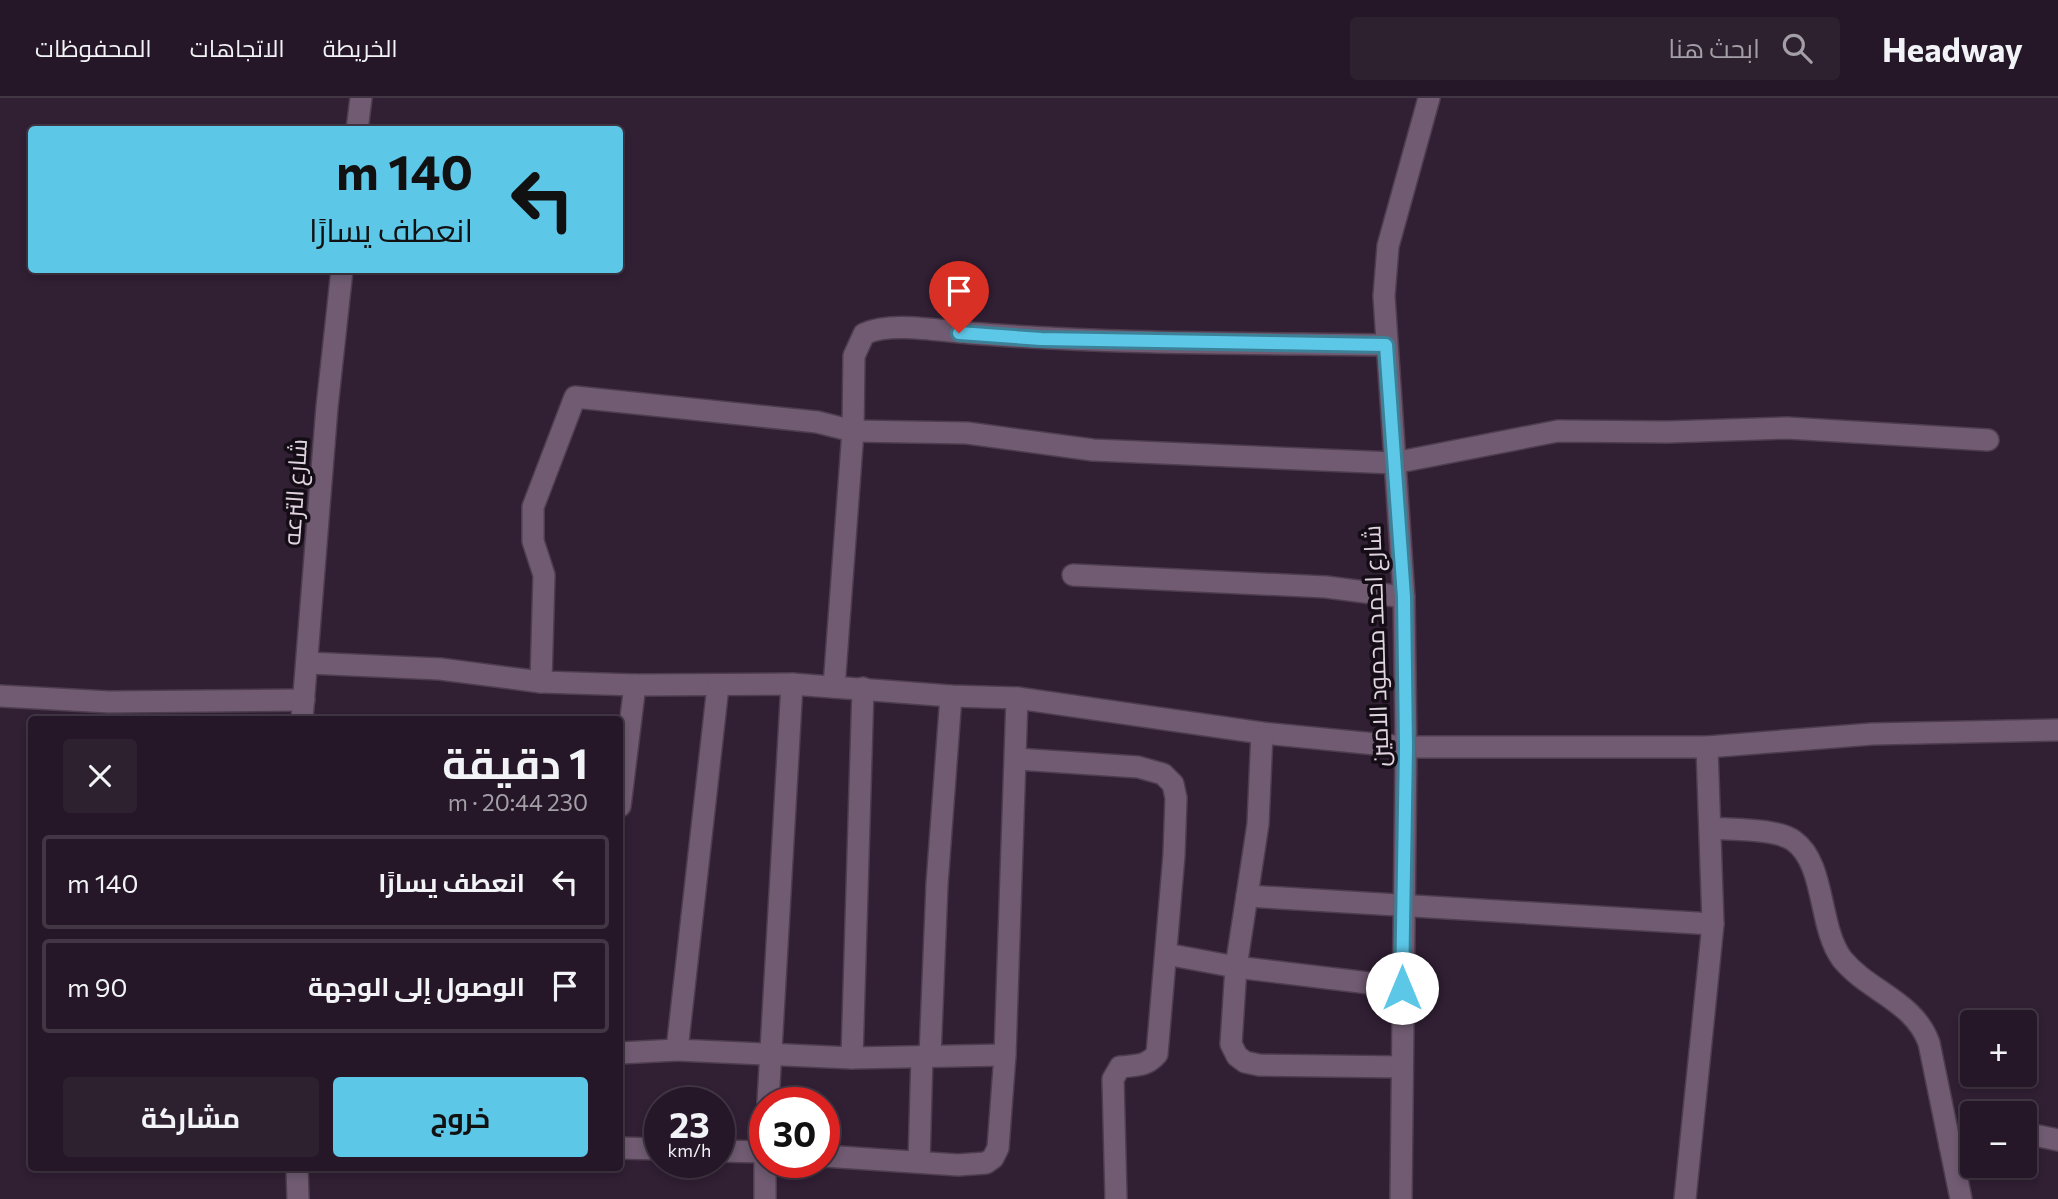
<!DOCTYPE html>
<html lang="ar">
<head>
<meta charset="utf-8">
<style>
	body { margin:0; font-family:Commissioner,Cairo,sans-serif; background:#2d202f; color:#f1f3f6; direction:rtl; height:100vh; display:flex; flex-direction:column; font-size:26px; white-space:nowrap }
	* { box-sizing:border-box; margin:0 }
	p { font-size:23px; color:#a39fa7 }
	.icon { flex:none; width:38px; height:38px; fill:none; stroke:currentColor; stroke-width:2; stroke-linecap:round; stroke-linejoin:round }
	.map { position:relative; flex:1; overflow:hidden; direction:ltr }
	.drawer { position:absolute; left:28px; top:618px; width:595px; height:455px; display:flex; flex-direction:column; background:#251727; border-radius:7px; box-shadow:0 4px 10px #0003,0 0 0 2px #423644; direction:rtl }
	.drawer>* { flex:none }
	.top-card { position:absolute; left:28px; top:28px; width:595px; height:147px; border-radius:7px; box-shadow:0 4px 10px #0003,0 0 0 2px #423644; direction:rtl; background:#5dc7e8; color:#111; overflow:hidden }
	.fabs { position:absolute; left:1960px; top:912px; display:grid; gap:14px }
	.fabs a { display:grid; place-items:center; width:77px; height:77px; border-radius:7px; background:#251727; box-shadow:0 4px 10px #0003,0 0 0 2px #423644; font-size:35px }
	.speed { position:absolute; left:644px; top:989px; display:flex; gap:14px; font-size:35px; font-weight:700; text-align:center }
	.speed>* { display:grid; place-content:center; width:91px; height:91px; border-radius:50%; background:#251727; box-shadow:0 4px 10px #0003,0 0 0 2px #423644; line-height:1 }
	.speed small { font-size:18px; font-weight:400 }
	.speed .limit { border:10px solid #d22; background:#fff; color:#111 }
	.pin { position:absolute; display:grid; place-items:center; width:60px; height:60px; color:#fff; margin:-72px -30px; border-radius:50% 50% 50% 0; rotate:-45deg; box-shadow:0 0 7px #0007 }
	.pin .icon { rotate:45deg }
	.me { position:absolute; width:77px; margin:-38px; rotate:0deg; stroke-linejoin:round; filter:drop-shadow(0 0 5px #0008) }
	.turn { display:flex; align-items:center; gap:24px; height:147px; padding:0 35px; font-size:32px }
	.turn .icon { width:91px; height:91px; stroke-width:2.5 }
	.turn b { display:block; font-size:49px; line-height:60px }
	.round { display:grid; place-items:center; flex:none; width:74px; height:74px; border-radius:7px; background:#2d202f }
	.head { display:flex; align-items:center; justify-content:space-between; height:119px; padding:0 35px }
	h1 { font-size:42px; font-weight:700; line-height:52px }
	.cta { display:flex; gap:14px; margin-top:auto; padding:14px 35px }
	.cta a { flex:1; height:80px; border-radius:7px; background:#5dc7e8; color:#111; font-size:28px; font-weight:700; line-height:80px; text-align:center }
	.cta a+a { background:#2d202f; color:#f1f3f6 }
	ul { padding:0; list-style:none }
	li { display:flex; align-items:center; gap:21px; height:94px; margin:0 14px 10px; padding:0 21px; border:4px solid #423644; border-radius:7px }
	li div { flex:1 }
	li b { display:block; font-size:26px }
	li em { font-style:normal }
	header { display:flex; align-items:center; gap:42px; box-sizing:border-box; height:98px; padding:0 35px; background:#251727; border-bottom:2px solid #423644 }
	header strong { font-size:33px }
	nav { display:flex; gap:38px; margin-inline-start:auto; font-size:24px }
	.search { width:490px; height:63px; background:#2d202f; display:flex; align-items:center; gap:18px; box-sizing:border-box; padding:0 24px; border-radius:7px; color:#a39fa7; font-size:26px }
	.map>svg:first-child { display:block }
</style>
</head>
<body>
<header>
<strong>Headway</strong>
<div class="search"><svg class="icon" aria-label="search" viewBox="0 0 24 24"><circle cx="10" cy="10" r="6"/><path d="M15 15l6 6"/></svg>ابحث هنا</div>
<nav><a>الخريطة</a><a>الاتجاهات</a><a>المحفوظات</a></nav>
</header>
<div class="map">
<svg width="2058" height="1101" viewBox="0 0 2058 1101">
	<rect width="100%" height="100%" fill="#311f34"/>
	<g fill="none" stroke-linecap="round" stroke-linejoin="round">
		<defs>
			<g id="minor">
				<polyline points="357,32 361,0"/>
				<polyline points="1073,477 1326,489 1404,499"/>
				<polyline points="308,565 440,571 541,584 635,587 792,586 951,598 1017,600 1262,635 1406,649 1707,649 1872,636 2058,632"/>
				<polyline points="541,584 544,477 533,443 533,409 575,299 817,324 853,333 967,335 1093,352 1394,365 1558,333 1668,334 1787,330 1988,342"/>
				<polyline points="718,588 677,952 852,960 863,590"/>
				<path d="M834,589L853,333L854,258L864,236C890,223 940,233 969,235C1108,246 1247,245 1386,247"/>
				<polyline points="0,598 109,604 304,602"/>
				<polyline points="302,621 327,309 342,172"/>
				<polyline points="1262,635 1258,726 1236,869 1231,946 1237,958 1245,964 1259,967 1401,969"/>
				<path d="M1016,661L1138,669L1163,676L1173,686L1176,700L1174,757L1157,956C1146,969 1136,967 1120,969L1113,981L1116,1101"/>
				<polyline points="620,708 635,587"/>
				<path d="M1710,730C1732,732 1777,730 1794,743C1826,766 1818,829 1842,861C1869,894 1914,903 1929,945L1961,1101"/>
				<polyline points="1247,798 1713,826"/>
				<polyline points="1166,856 1236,869 1402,889"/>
				<polyline points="620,955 677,952"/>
				<polyline points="930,958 937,786 951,598"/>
				<polyline points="852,960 1005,957"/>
				<polyline points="768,1004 792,586"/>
				<polyline points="2025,1039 2039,1038 2058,1042"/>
				<polyline points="1950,1048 1972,1045"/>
				<polyline points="620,1050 660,1051"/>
				<polyline points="719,1053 765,1054"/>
				<polyline points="824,1058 958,1067 986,1065 993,1060 998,1050 1005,957 1017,600"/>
				<polyline points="919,1064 922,958"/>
				<polyline points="297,1069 298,1101"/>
				<polyline points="765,1101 765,1064"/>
				<polyline points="1401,1101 1406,649 1404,499 1384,198 1388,148 1429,0"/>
				<polyline points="1685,1101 1713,826 1707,649"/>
			</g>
		</defs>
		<!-- minor casing -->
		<use href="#minor" stroke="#4d3d4e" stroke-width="24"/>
		<!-- minor -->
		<use href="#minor" stroke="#705b72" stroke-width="21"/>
	</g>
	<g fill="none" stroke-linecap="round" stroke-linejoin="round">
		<defs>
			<polyline id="route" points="959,235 1041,241 1386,247 1404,499 1406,649 1402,890"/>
		</defs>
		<!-- route casing -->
		<use href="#route" stroke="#3c8197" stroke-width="18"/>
		<!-- route -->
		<use href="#route" stroke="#5dc7e8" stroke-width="12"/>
	</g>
	<g text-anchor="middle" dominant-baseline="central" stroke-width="7" stroke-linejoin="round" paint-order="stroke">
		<!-- street labels -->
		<g font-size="24" fill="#e0d4e1" stroke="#150d16">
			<text transform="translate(294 394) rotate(-86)">شارع الترعه</text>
			<text transform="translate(1375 548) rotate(-92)">شارع احمد محمود الامين</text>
		</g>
	</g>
</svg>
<div class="fabs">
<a>+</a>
<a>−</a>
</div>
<div class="speed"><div>23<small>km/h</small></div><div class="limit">30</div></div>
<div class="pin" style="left:959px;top:235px;background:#d93025"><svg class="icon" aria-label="arrive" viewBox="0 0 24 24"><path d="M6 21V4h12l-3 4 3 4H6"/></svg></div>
<svg class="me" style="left:1402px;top:890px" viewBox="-20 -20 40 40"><circle r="19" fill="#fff"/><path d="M0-13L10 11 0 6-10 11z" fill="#5dc7e8"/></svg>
<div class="top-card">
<div class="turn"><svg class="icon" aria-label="left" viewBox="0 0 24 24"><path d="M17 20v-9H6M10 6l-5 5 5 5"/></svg><div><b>140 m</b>انعطف يسارًا</div></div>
</div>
<section class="drawer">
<div class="head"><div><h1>1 دقيقة</h1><p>230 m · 20:44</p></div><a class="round"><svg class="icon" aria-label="close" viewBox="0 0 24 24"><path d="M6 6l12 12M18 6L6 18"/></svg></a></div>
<ul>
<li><svg class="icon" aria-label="left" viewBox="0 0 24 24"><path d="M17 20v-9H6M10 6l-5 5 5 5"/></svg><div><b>انعطف يسارًا</b></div><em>140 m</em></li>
<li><svg class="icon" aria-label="arrive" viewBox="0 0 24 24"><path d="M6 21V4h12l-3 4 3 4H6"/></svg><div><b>الوصول إلى الوجهة</b></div><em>90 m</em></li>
</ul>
<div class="cta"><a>خروج</a><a>مشاركة</a></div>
</section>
</div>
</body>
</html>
